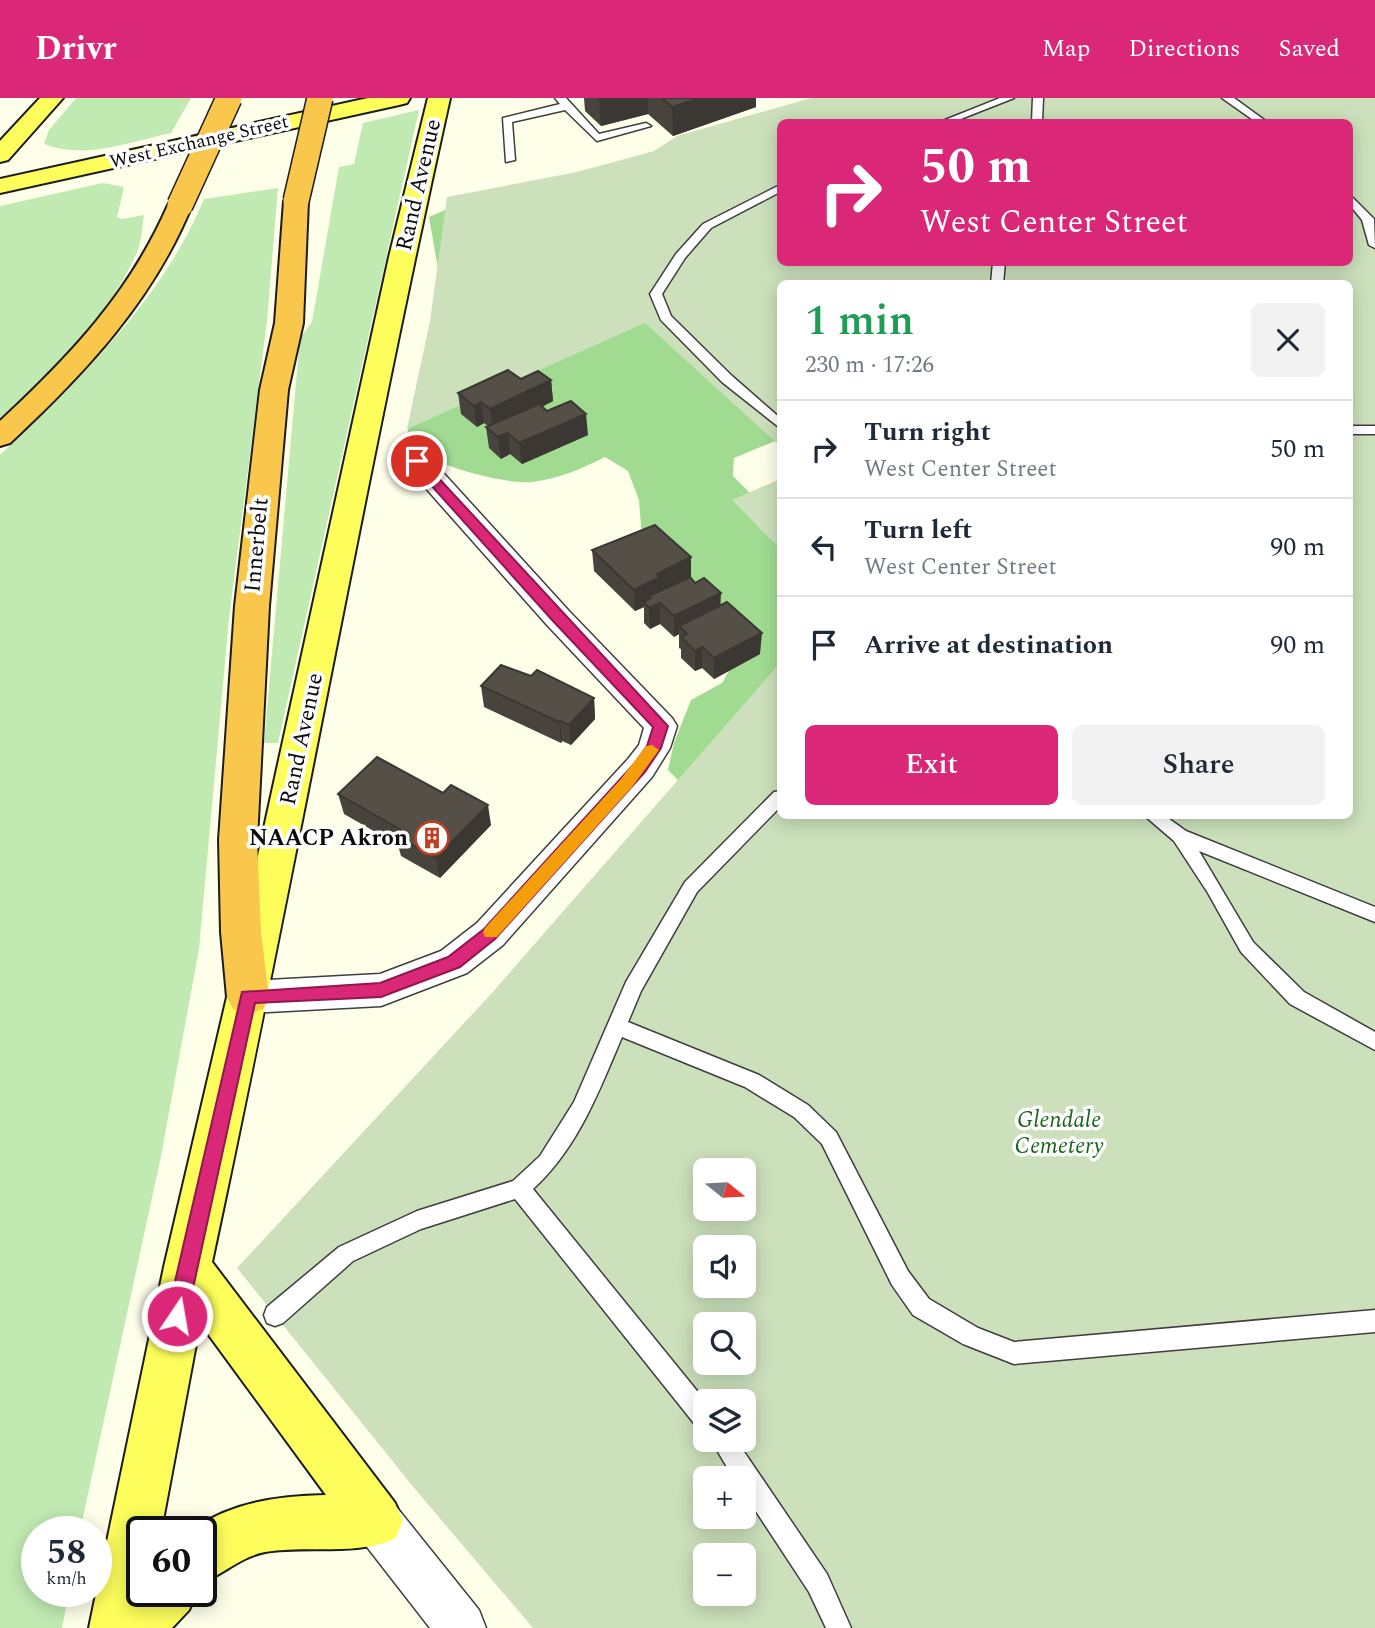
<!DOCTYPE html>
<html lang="en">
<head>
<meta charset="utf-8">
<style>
	body { margin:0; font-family:Spectral,serif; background:#f2f2f3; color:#1f2937; height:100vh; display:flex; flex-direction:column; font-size:26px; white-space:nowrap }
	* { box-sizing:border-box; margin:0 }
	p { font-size:23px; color:#747a83 }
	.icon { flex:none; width:38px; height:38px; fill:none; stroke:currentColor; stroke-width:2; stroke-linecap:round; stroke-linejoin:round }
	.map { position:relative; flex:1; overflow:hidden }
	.panel { position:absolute; left:777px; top:182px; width:576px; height:539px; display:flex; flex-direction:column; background:#fff; border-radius:10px; box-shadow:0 4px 18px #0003 }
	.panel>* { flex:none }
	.hud { position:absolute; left:777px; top:21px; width:576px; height:147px; border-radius:10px; box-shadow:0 4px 18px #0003; background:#db2777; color:#fff; overflow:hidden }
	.needle { width:46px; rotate:108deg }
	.tools { position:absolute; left:693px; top:1060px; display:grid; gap:14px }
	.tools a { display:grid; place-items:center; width:63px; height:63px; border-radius:10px; background:#fff; box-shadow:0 4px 18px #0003; font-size:35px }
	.speed { position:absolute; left:21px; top:1418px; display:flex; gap:14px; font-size:35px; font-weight:700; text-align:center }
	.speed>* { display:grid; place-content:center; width:91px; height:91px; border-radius:50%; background:#fff; box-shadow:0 4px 18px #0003; line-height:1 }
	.speed small { font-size:18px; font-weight:400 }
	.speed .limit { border:4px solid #111; border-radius:10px; background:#fff; color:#111 }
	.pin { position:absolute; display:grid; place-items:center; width:60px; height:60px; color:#fff; margin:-30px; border:4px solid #fff; border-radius:50%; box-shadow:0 2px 7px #0007 }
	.me { position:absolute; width:77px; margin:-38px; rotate:12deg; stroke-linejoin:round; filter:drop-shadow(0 0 5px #0008) }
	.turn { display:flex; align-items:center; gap:24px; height:147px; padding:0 28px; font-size:32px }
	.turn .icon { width:91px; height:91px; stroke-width:2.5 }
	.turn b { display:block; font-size:49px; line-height:60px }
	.round { display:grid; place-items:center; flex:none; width:74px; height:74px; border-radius:10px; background:#f2f2f3 }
	.head { display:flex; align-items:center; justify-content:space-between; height:119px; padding:0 28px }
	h1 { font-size:42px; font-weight:600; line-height:52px; color:#1e9e55 }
	.cta { display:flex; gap:14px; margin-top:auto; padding:14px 28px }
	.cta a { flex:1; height:80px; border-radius:10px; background:#db2777; color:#fff; font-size:28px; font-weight:600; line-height:80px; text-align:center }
	.cta a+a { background:#f2f2f3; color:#1f2937 }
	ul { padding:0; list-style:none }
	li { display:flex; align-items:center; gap:21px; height:98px; padding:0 28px; border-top:2px solid #e0e1e3 }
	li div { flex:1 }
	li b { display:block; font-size:26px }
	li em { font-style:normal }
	header { display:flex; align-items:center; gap:42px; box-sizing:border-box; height:98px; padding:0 35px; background:#db2777; color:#fff }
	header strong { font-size:33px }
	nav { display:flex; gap:38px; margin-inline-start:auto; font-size:24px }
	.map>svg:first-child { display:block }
</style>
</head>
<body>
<header>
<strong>Drivr</strong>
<nav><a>Map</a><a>Directions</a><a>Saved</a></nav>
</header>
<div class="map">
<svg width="1375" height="1530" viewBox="0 0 1375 1530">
	<rect width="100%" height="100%" fill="#feffe9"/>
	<!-- green -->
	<g fill="#c1eab2">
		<path d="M76,0H191L171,35C129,44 86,62 44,46L49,32Z"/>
		<polygon points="419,12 278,645 264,645 300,240 312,224 339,69 354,66 363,25"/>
		<path d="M103,85L124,89L117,119L122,121L144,117C142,129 142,143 137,154C109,219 51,273 0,320V108Z"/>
		<path d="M278,90L267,223L229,520L199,851L161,1058L80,1433H37V1493H69L62,1530H0V357C79,281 161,204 204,101Z"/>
	</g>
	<!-- forest -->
	<path fill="#a0db91" d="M466,103L780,186V341L734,360L733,378L780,425V599L709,675L678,682L668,672L674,645L691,602L722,585L746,543L642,440L639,402L628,373L605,359C581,371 558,381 532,384C504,386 446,370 421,355C415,352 411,344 407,339L414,298L445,211L429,119Z"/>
	<!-- cemetery -->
	<g fill="#cbe0bb" fill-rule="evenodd">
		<path d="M811,0H1375V1530H533L415,1391L237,1170L491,896L780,565V718H1349V186H780V348L645,225L407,331L430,223L447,99L577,74L654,53L677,38ZM780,24H1349V164H780ZM705,1073H744V1111H705ZM705,1150H744V1188H705ZM705,1227H744V1265H705ZM705,1304H744V1342H705ZM705,1381H744V1419H705ZM705,1458H744V1496H705Z"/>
		<polygon points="780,381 780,451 732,402"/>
	</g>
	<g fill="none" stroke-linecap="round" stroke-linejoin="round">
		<defs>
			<g id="lane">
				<polygon points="555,0 566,0 599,36 646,25 651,28 597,43 565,12 512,24 515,62 506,64 503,20 560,6"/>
				<polygon points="1000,0 1014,0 953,24 940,24"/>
				<polygon points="1033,0 1043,0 1042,24 1032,24"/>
				<polygon points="1222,0 1234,0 1267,24 1256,24"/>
				<polygon points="780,87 780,94 711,130 685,160 662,196 671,218 732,278 780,320 780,330 722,284 661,222 650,196 676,156 703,126"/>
				<polygon points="1349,96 1374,121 1375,150 1369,147 1362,122 1349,106"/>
				<polygon points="993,164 1005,164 1003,186 991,186"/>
				<rect x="1349" y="328" width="26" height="8"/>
				<path d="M780,693V709L697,794L641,893L628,924L759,977L808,1007L836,1034L908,1173L929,1201L978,1230L1014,1244L1375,1212V1234L1014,1266L963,1246L913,1217L892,1187L822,1046L794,1019L745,989L622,939C599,993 578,1050 533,1091L706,1304L705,1332L697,1329L515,1101L421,1131L353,1163L283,1225L275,1228L267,1225L264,1217L267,1209L339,1149L417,1113L513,1083L540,1058L574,1004L626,884L685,784L774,694Z"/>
				<polygon points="1145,718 1165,718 1186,733 1375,809 1375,824 1199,753 1253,844 1304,894 1375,934 1375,952 1290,906 1241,854 1208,795 1174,743"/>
				<polygon points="711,1342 736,1342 827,1476 851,1530 826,1530 809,1494 744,1395 744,1381 734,1381"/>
			</g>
			<g id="street">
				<polygon points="417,355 427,357 569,513 672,620 677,628 670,650 652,679 503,847 467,875 381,908 248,915 235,910 229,899 235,888 248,883 380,876 441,853 477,825 628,661 639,647 644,630 547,527 407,369 403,363 407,357"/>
				<polygon points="377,1399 394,1406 479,1512 486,1530 430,1530 360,1440 353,1423 360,1406"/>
			</g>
			<g id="primary">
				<polygon points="40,0 63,0 8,62 0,64 0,43"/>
				<polygon points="368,0 410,0 407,5 399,7 0,95 0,81"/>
				<path d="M428,0H450C364,386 295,777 212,1164L395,1405L403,1423L395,1441C356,1458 307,1447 265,1454C240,1459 224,1476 201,1485V1433H191C230,1404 279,1398 326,1397L200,1225L161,1433H142V1493H197L189,1512L172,1530H89L164,1169L227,899L389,159Z"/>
			</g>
			<g id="highway">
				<polygon points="296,96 305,98 308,103 303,225 288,292 269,508 257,742 261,834 269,899 263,911 248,916 233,911 227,899 221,834 219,742 235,508 260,292 275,225 284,103 287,98"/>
				<path d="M180,100L189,102L192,107C153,203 85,275 10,345L0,348V323C70,258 129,196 168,107L171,102Z"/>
			</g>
		</defs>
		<!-- lane casing -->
		<use href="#lane" stroke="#3e3e3e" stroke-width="3"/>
		<!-- street casing -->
		<use href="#street" stroke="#3e3e3e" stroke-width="3"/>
		<!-- primary casing -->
		<use href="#primary" stroke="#1c1c1c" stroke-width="4"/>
		<!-- highway casing -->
		<use href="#highway" stroke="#1c1c1c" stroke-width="4"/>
		<!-- lane -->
		<use href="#lane" fill="#fff" fill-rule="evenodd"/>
		<!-- street -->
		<use href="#street" fill="#fff" fill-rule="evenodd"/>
		<!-- primary -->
		<use href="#primary" fill="#fdfe5b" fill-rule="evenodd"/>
		<!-- highway -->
		<use href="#highway" fill="#fac74d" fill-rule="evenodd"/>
		<defs>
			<g id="highway-bridge">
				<polyline points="296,103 320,0"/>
				<polyline points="180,107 229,0"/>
			</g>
		</defs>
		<!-- highway-bridge casing -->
		<use href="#highway-bridge" stroke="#1c1c1c" stroke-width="28" stroke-linecap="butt"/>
		<!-- highway-bridge -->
		<use href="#highway-bridge" stroke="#fac74d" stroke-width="25"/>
	</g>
	<!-- wall -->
	<g fill="#48443d">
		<polygon points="584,0 756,0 756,9 673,38 648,16 601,28 585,13"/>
		<polygon points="521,281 551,282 553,303 542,309 547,313 588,337 522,366 510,356 501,361 489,350 486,329 488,328 484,325 477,329 461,316 458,295"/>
		<polygon points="592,452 691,459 691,480 720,508 760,556 714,581 702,570 695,573 681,560 681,551 679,550 679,536 674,539 660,526 650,531 644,525 644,509 635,513 594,473"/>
		<polygon points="481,588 594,600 595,621 571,647 562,643 561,645 484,609"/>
		<polygon points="338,696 491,727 440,780 401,758 398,747 344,716"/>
	</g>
	<!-- shaded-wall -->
	<g fill="#3b3732">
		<polygon points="599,0 648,0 648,16 601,28"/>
		<polygon points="700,0 756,0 756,9 673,38 672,9"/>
		<polygon points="551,282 553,303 493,332 490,311"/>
		<polygon points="481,304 484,325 477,329 474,308"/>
		<polygon points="586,316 588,337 522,366 519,345"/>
		<polygon points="508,335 510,356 501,361 498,339"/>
		<polygon points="691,459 691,480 651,500 649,498 649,506 644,504 644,509 635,513 634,492 657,476"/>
		<polygon points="721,495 720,516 679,528 679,536 674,539 674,518"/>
		<polygon points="660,505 660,526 650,531 649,510"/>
		<polygon points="762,535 760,556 714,581 714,560"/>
		<polygon points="702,549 702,570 695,573 695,553"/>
		<polygon points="594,600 595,621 571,647 569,627"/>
		<polygon points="560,623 562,643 561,645 559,624"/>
		<polygon points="488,707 491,727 440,780 436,760"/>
	</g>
	<!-- building -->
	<g fill="#544f47" stroke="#3b3732" stroke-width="2">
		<polygon points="662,0 700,0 672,9"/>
		<polygon points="508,272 521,281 538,273 551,282 490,311 481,304 474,308 458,295"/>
		<polygon points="571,303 586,316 519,345 508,335 498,339 486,329 539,306 547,313"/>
		<polygon points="655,427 691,459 657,476 660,479 634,492 592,452"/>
		<polygon points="690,479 695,485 704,480 721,495 674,518 660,505 649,510 644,504 651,500 649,498"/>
		<polygon points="727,504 762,535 714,560 702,549 695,553 681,539 687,536 679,528"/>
		<polygon points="501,567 531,578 537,572 594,600 569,627 560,623 559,624 481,588"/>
		<polygon points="377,659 443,695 451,687 488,707 436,760 396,738 401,732 338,696"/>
	</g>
	<!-- route -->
	<polygon fill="#db2777" stroke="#8e194d" stroke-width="2" points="417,359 421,361 668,628 661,650 645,674 495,841 460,869 381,899 255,905 187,1218 184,1225 177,1228 170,1225 167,1218 242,894 380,885 448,859 484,831 634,666 647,648 653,629 553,523 412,366 411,363"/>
	<!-- slow -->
	<polygon fill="#f59e0b" points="652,647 659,652 632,689 497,839 485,839 483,834 485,830 621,681 646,648"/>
	<!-- icons -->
	<defs>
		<symbol id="building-ring" viewBox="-11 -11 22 22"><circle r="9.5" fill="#fff" stroke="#bf3f1f" stroke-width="1.5"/><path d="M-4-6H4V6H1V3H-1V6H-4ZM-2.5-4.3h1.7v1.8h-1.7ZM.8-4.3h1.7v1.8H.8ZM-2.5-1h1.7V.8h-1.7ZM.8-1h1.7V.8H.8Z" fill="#bf3f1f"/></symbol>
	</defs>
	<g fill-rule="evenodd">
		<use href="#building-ring" x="413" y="721" width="38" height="38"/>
	</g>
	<g text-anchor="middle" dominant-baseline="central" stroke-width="7" stroke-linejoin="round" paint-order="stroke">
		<!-- far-street labels -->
		<g font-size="19" fill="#0b0b0b" stroke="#fff">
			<text transform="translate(199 44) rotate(-13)">West Exchange Street</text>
		</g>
		<!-- street labels -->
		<g font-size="23" fill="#0b0b0b" stroke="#fff">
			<text transform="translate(419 87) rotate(-77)">Rand Avenue</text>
			<text transform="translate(257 447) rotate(-85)">Innerbelt</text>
			<text transform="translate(302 641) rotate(-78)">Rand Avenue</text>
		</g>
		<!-- poi labels -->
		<g font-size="23" font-weight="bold" fill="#0b0b0b" stroke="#fff" text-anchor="end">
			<text x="408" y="740">NAACP Akron</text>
		</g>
		<!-- park labels -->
		<g font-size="23" font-style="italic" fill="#1a641d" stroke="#fff">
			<text x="1059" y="1022">Glendale<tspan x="1059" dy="26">Cemetery</tspan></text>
		</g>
	</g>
</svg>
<div class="tools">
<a><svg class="needle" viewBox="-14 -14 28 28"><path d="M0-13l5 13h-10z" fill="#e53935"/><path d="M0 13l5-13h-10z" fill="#747a83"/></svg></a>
<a><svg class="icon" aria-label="sound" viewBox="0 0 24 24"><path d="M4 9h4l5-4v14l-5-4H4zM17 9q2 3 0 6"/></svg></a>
<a><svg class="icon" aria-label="search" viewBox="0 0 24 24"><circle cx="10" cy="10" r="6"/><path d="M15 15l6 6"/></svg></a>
<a><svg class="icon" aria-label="layers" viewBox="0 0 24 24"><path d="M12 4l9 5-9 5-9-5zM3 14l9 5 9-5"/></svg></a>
<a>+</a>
<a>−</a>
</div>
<div class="speed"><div>58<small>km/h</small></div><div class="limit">60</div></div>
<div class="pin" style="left:417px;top:363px;background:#d93025"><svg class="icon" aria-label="arrive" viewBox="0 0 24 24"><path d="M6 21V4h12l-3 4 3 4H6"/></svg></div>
<svg class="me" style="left:177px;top:1218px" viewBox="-20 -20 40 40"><circle r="17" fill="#db2777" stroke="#fff" stroke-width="3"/><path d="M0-11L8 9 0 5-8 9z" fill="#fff"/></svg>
<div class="hud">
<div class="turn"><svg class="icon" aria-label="right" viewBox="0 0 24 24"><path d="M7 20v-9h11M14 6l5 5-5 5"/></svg><div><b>50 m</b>West Center Street</div></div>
</div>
<section class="panel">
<div class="head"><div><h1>1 min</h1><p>230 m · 17:26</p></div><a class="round"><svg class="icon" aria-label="close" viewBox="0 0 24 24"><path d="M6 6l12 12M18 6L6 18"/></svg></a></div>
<ul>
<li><svg class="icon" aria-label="right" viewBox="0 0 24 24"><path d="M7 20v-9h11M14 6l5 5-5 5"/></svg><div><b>Turn right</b><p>West Center Street</p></div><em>50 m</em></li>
<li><svg class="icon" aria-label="left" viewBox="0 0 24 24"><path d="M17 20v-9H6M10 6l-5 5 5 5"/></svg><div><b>Turn left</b><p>West Center Street</p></div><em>90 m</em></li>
<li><svg class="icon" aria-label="arrive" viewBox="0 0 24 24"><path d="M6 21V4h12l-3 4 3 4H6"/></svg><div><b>Arrive at destination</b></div><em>90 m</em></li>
</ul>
<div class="cta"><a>Exit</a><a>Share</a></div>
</section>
</div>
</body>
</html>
